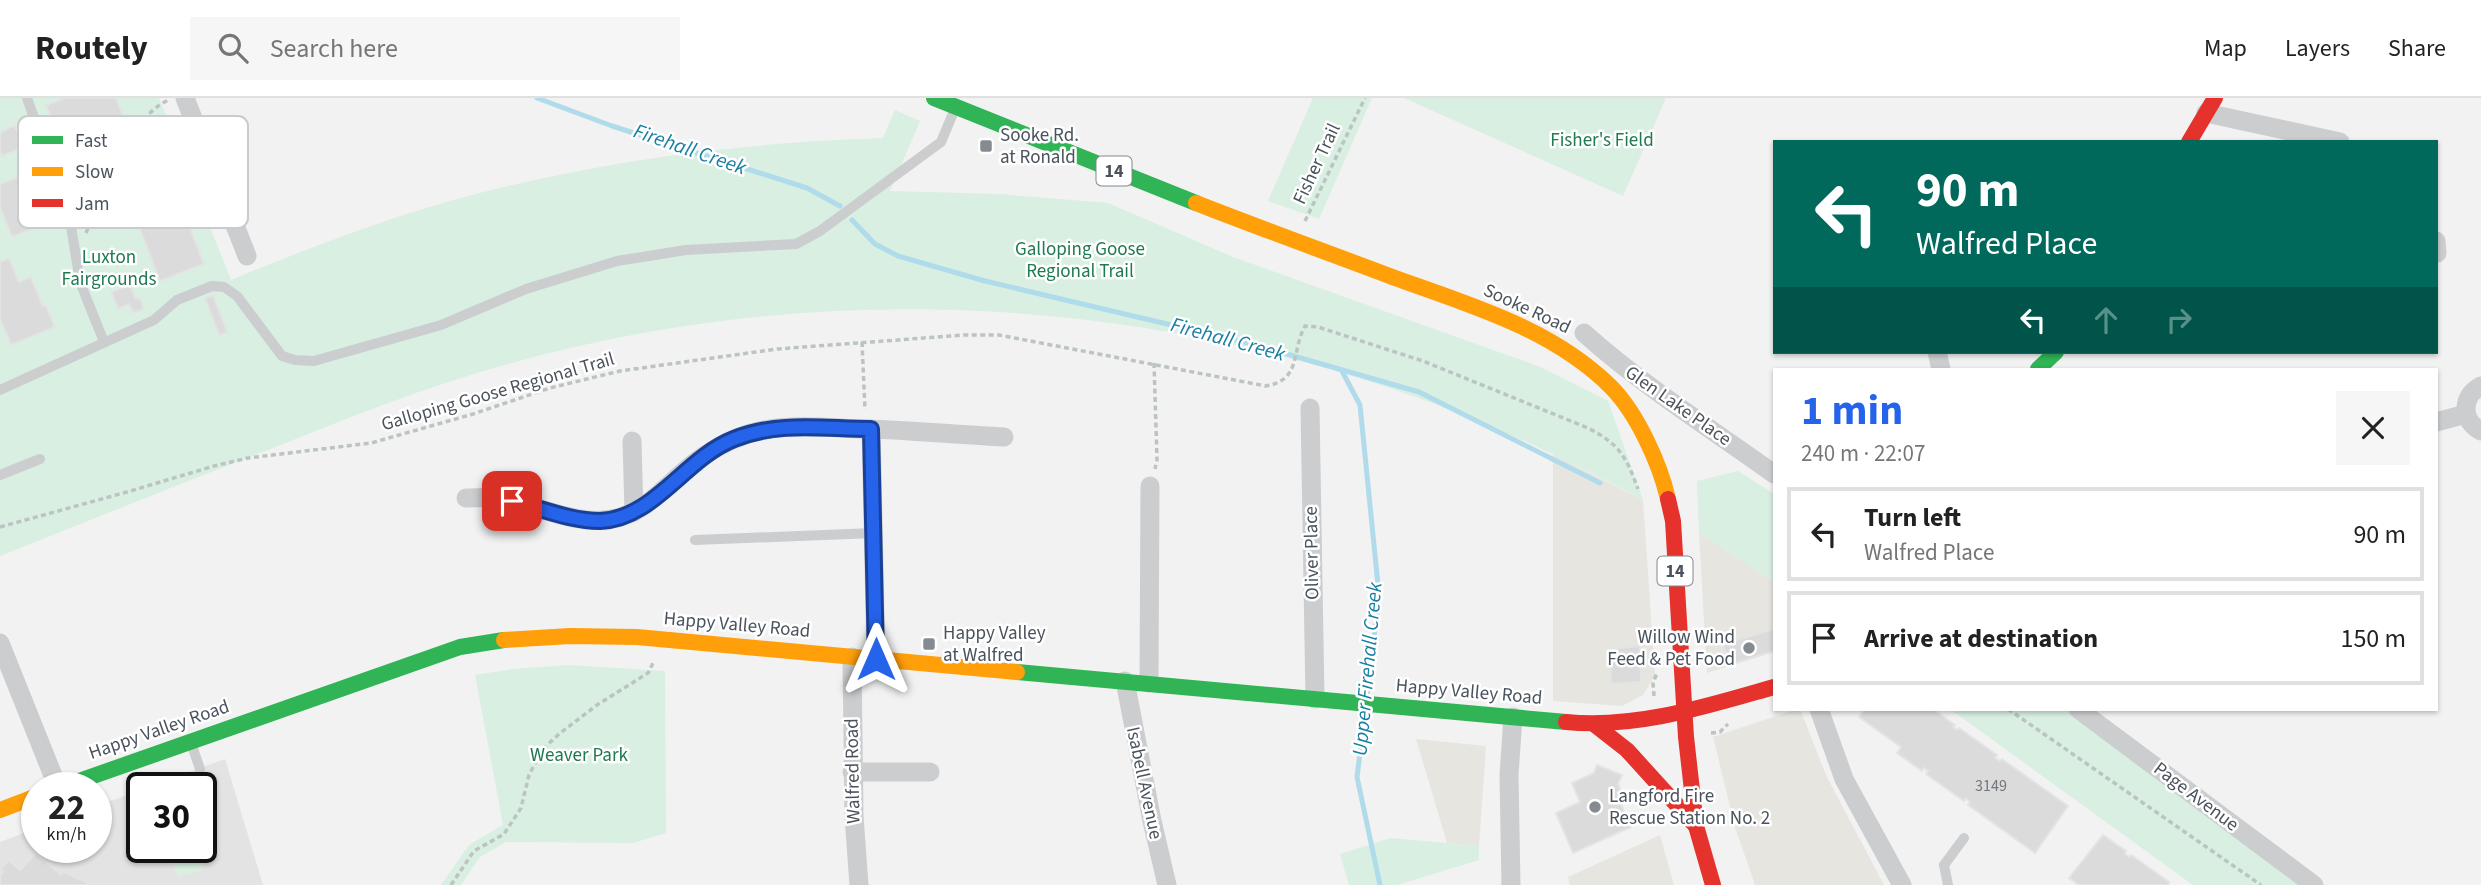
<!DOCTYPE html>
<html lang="en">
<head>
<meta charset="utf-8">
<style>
	body { margin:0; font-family:"Source Sans 3",sans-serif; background:#f6f6f6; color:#222; height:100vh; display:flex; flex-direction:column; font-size:26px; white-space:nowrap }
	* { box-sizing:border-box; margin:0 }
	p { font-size:23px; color:#767676 }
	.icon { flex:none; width:38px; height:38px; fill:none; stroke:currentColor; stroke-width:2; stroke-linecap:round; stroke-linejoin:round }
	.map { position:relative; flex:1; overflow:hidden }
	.panel { position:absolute; left:1773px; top:270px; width:665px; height:343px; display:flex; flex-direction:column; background:#fff; border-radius:0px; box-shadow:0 2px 5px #0004 }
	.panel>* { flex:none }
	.banner { position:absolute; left:1773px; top:42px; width:665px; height:214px; border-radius:0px; box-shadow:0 2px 5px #0004; background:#00695c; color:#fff; overflow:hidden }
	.speed { position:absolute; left:21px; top:674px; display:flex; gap:14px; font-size:35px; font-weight:700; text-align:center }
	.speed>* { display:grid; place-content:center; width:91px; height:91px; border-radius:50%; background:#fff; box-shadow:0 2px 5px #0004; line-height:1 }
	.speed small { font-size:18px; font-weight:400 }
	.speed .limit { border:4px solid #111; border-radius:10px; background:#fff; color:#111 }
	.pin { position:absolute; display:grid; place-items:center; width:60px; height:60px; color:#fff; margin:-30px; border-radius:14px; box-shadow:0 4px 10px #0006 }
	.me { position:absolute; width:77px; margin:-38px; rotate:0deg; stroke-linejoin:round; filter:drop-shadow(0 0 5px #0008) }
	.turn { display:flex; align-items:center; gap:24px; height:147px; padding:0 28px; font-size:32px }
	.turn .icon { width:91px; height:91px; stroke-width:2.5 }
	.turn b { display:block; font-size:49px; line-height:60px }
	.lanes { display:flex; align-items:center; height:66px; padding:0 28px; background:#0003; justify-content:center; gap:35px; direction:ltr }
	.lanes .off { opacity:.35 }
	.round { display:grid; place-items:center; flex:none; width:74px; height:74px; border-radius:0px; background:#f6f6f6 }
	.summary { display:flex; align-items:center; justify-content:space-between; height:119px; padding:0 28px }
	h1 { font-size:42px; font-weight:700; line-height:52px; color:#2563eb }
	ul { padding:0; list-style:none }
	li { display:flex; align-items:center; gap:21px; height:94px; margin:0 14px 10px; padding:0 14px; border:4px solid #e0e0e0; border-radius:0px }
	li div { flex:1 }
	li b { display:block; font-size:26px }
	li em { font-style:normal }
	header { display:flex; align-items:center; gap:42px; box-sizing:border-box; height:98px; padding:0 35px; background:#fff; border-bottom:2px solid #e0e0e0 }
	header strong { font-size:33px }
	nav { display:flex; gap:38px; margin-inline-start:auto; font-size:24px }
	.search { width:490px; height:63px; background:#f6f6f6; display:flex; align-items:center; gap:18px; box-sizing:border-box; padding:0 24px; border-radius:0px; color:#767676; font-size:26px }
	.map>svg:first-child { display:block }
</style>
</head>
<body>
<header>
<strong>Routely</strong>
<div class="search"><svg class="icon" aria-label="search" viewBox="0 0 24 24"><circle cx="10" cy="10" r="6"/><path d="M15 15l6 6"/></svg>Search here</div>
<nav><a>Map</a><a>Layers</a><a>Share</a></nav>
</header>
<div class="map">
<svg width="2481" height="787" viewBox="0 0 2481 787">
	<rect width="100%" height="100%" fill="#f2f2f2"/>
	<!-- commercial -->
	<g fill="#e6e5e0">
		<polygon points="1553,356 1643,402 1655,577 1643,597 1622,608 1553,603"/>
		<polygon points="1699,435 1774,484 1774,554 1707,575"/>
		<polygon points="1797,611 1800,611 1826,677 1884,787 1755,787 1735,729 1713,639"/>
		<polygon points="1416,641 1486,648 1479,748 1447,745"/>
		<polygon points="1660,737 1674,787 1570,787 1568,779"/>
	</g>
	<!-- education -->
	<polygon fill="#e4e3e3" points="225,661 263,787 0,787 0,744 37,730 37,749 96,749 96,708 142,692 142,749 201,749 201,690 148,689"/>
	<!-- green -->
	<g fill="#d8efe2">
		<path d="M0,0H159L231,182C299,154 366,128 436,107C582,65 731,45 883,40L895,12L920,23L890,93L999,96L1108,105L1233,159L1538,268L1608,303L1643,402C1575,365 1505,332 1432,305C1138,196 810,181 508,266C428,288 350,319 273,350C182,385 91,422 0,458Z"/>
		<polygon points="1313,0 1372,0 1319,121 1268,103"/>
		<polygon points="1404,0 1666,0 1623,98"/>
		<polygon points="1738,373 1774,396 1774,484 1699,435 1697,383"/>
		<polygon points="568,567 665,573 666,735 633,745 506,744 480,759 461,787 441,787 469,747 503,727 475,577 513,571"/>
		<polygon points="1950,611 2074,611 2317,787 2193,787"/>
		<polygon points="1391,740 1479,748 1479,762 1397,787 1349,787 1340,756"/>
		<polygon points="166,749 194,749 203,772 178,779"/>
	</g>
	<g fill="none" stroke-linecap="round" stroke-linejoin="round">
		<!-- stream -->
		<g stroke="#b0dbea" stroke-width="5">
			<polyline points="537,0 612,28 807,90 840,108"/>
			<polyline points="852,122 875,146 898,158 985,183 1252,246 1419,294 1600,385"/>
			<polyline points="1342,273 1360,307 1379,497 1367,598"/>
			<polyline points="1365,615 1357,679 1380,787"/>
		</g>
	</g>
	<!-- building -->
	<g fill="#dbdbdc" stroke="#e3e4e4" stroke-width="2">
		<polygon points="64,0 116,0 129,33 66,58 46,7"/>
		<polygon points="15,27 24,49 2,58 0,53 0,34"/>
		<polygon points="40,70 60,120 12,139 0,110 0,86"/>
		<polygon points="180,104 204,166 160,183 136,121"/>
		<polygon points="9,160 19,184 31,179 43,208 46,207 55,229 11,247 0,221 0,164"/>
		<polygon points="130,187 136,201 140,200 144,211 133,215 129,206 118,211 111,194"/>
		<polygon points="213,197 227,234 219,237 205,200"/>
		<polygon points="1774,531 1774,553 1729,567 1723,546"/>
		<polygon points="1640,548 1641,584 1611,586 1610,551"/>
		<polygon points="1865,611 1933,611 1955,627 1953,629 1957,632 1959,630 1997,657 1995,660 2000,663 2002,661 2068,708 2035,755 1968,707 1970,704 1966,700 1964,703 1926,676 1928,673 1924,670 1922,673 1897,655 1901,649 1859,619"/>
		<polygon points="1597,667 1622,677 1618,686 1624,700 1619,702 1631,729 1573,755 1556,715 1580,704 1572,685 1594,675"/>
		<polygon points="2103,737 2126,753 2125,756 2129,759 2131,757 2169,784 2168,787 2079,787 2069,780"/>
		<polygon points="36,755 61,777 63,773 92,787 0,787 0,777 3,774 0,772 9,762 20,772"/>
	</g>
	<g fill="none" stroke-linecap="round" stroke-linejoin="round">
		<!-- path -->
		<g stroke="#bbc4c2" stroke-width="3.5" stroke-dasharray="5 3.5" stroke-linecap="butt">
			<polyline points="1305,123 1365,0"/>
			<path d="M86,135C102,98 130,17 169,2"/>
			<polyline points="862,244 865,312"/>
			<polyline points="1154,265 1157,362 1155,371"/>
			<path d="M0,429L127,394L214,368L248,360L371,345L473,316L550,290L620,273L777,251L964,237H999L1266,288C1302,282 1291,253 1305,228L1318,229L1423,263L1588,330C1619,346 1626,358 1638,391"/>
			<polyline points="1654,598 1653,585 1657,575"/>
			<polyline points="2008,611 2261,787"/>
			<polyline points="1711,635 1720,634 1728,626"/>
			<polyline points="451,787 474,753 504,736 521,710 529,677 542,652 559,636 597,607 648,575 654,563"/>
		</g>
		<!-- lane -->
		<g stroke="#cccdcf" stroke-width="10">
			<polyline points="27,0 70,122 80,184 104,244"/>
			<polyline points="0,292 154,222 177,202 212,188 224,189 237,198 282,258 295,262 314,263 441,227 526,191 617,163 686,152 796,146 820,133 941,44 954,13"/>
			<polyline points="0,377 40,361"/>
			<polyline points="695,442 874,435"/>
			<polyline points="191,645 200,671"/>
			<polyline points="1948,787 1944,767 1964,740"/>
		</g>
		<!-- street -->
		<g stroke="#cccdcf" stroke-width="19">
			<polyline points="185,0 247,158"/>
			<polyline points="2206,15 2340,44"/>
			<polyline points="2436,143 2437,155"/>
			<path d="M1584,235C1643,288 1710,330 1774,376"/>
			<polyline points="1937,254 1941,271"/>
			<path d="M2481,288C2461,298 2461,323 2481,333"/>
			<polyline points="1310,310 1315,601"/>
			<polyline points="2436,324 2466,316"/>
			<polyline points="871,331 876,561"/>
			<polyline points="632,343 634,414"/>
			<path d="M466,400C476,400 488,399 498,400C537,406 577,430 617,420C645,413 661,393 682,375C696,362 713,351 730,343C773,322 821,330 866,331C912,332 958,337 1004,339"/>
			<polyline points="0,545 58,690"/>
			<polyline points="852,559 854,718 859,787"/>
			<polyline points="1125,583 1152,723 1167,787"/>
			<polyline points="1149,585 1150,388"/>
			<polyline points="1819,611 1844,681 1902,787"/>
			<polyline points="2078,611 2314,787"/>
			<polyline points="852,674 930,674"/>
			<polyline points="1511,787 1509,677 1513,619"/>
		</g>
		<!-- fast -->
		<g stroke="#30b455" stroke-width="16">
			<polyline points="934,0 1196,105"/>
			<polyline points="2038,271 2056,254"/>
			<polyline points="1017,574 1566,624"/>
			<polyline points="59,690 460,549 504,542"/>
		</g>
		<!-- slow -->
		<g stroke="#ff9f0a" stroke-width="16">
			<path d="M1196,105C1262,131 1329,155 1395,180C1470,207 1553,231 1611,289C1637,315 1660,366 1668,401"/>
			<polyline points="504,542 570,538 637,539 1017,574"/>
			<polyline points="0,712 37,698"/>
		</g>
		<!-- jam -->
		<g stroke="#e5322d" stroke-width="16">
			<polyline points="2189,44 2215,0"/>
			<polyline points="1668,401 1673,423 1686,639 1696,728 1713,787"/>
			<path d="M1566,624C1637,631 1707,608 1774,589"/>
			<polyline points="1595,627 1627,652 1696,728"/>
		</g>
	</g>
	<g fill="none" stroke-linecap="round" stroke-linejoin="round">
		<defs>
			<path id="route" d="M512,403C540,410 571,423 600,423C654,421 685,360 734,341C779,323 824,331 871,331L876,561"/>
		</defs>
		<!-- route casing -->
		<use href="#route" stroke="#184099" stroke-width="18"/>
		<!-- route -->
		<use href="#route" stroke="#2563eb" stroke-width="12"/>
	</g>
	<!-- markers -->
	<g fill="#858b91" stroke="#fff" stroke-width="2.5">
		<rect x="979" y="41" width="14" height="14" rx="3.5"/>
		<rect x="922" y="539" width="14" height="14" rx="3.5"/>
		<circle cx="1749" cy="550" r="7"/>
		<circle cx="1595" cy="709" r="7"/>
	</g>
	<g text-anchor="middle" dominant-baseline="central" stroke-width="5" stroke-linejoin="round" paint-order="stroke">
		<!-- number labels -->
		<g font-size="16" fill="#6f767e">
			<text x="1991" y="688">3149</text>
		</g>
		<!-- shield labels -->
		<g fill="#fff" stroke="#80878e" stroke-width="2">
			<rect x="1096.5" y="58.5" width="35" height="29" rx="5"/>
			<rect x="1657.5" y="458.5" width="35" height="29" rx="5"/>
		</g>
		<g font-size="18" font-weight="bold" fill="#4a535d">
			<text x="1114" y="73">14</text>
			<text x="1675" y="473">14</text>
		</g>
		<!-- poi labels -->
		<g font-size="19" fill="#4a535d" stroke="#fff" text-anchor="start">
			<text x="1000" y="37">Sooke Rd.<tspan x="1000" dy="22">at Ronald</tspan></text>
			<text x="943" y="535">Happy Valley<tspan x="943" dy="22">at Walfred</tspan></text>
			<text x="1735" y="539" text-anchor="end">Willow Wind<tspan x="1735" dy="22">Feed &amp; Pet Food</tspan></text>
			<text x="1609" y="698">Langford Fire<tspan x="1609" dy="22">Rescue Station No. 2</tspan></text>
		</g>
		<!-- park labels -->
		<g font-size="19" fill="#1f7a50" stroke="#fff">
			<text x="1602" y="42">Fisher's Field</text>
			<text x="1080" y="151">Galloping Goose<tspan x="1080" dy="22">Regional Trail</tspan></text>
			<text x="109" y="159">Luxton<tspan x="109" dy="22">Fairgrounds</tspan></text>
			<text x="579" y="657">Weaver Park</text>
		</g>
		<!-- street labels -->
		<g font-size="19" fill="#4a535d" stroke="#fff">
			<text transform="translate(1317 66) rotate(-65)">Fisher Trail</text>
			<text transform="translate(1527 211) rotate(25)">Sooke Road</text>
			<text transform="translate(498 294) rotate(-16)">Galloping Goose Regional Trail</text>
			<text transform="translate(1678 308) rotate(35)">Glen Lake Place</text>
			<text transform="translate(1312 455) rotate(-91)">Oliver Place</text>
			<text transform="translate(737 527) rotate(5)">Happy Valley Road</text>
			<text transform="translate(1469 594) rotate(5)">Happy Valley Road</text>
			<text transform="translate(159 632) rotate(-19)">Happy Valley Road</text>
			<text transform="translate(853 673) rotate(-91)">Walfred Road</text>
			<text transform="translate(1144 685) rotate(78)">Isabell Avenue</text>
			<text transform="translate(2196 699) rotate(37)">Page Avenue</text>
		</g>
		<!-- water labels -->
		<g font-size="21" font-style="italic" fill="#187fa2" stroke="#fff">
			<text transform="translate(690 51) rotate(19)">Firehall Creek</text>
			<text transform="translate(1228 241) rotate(15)">Firehall Creek</text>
			<text transform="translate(1367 571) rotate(-85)">Upper Firehall Creek</text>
		</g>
	</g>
	<!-- legend -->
	<rect x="18" y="18" width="230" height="112" rx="10" fill="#fff" stroke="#c9cbce" stroke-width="2"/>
	<rect x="32" y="38" width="31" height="8" fill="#30b455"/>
	<rect x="32" y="69" width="31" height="9" fill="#ff9f0a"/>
	<rect x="32" y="101" width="31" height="8" fill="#e5322d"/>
	<g font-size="19" fill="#4a535d">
		<text x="75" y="49">Fast</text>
		<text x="75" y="80">Slow</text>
		<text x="75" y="112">Jam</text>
	</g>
</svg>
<div class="speed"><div>22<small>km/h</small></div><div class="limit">30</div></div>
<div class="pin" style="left:512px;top:403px;background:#d93025"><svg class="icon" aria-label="arrive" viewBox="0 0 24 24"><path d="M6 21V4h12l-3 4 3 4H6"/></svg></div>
<svg class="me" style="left:876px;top:561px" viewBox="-20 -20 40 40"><path d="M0-17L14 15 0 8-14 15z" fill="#2563eb" stroke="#fff" stroke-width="4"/></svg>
<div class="banner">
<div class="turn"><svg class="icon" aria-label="left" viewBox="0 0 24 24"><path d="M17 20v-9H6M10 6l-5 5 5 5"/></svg><div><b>90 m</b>Walfred Place</div></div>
<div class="lanes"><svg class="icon" aria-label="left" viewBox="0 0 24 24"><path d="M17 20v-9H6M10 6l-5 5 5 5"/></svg><svg class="icon off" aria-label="ahead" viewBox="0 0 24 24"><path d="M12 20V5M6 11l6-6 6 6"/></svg><svg class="icon off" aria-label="right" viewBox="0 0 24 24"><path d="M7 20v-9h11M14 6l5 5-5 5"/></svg></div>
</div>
<section class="panel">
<div class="summary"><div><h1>1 min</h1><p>240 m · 22:07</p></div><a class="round"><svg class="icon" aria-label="close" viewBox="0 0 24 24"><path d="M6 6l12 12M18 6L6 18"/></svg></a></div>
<ul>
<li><svg class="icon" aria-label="left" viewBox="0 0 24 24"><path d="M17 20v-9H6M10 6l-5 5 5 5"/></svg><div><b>Turn left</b><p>Walfred Place</p></div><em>90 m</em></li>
<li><svg class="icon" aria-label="arrive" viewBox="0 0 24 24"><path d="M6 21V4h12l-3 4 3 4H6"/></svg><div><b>Arrive at destination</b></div><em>150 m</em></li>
</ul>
</section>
</div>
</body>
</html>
